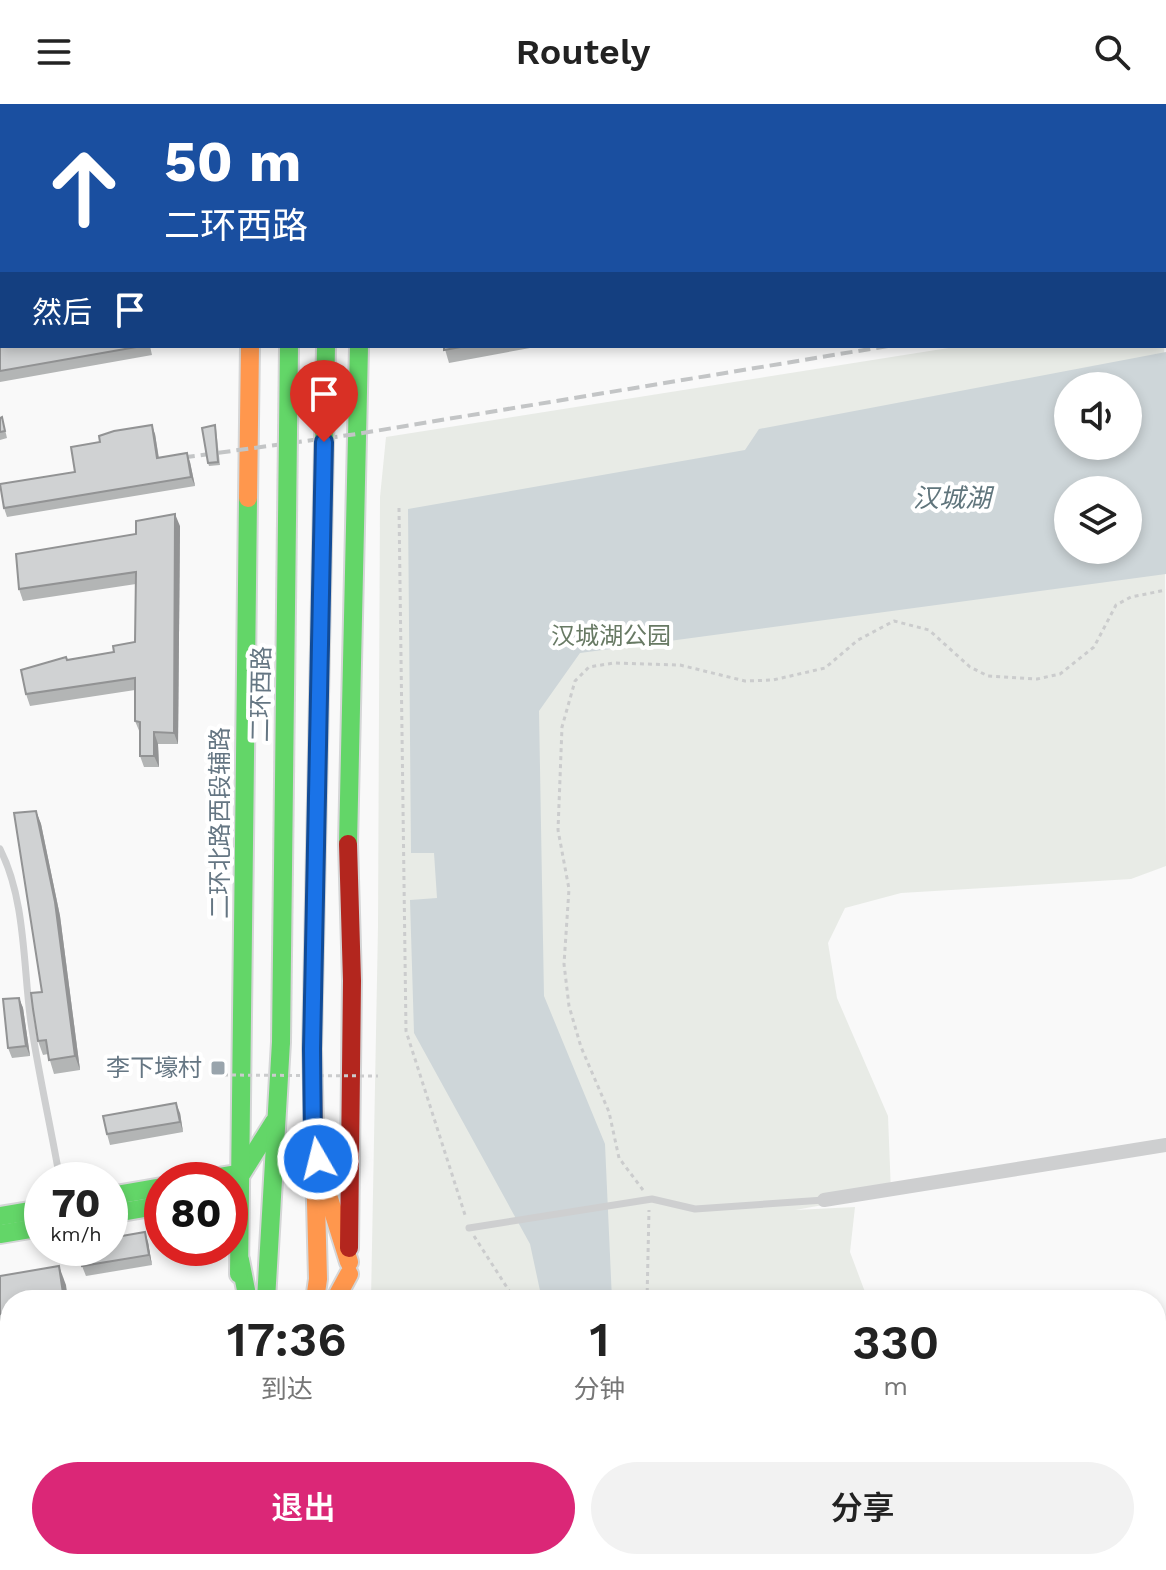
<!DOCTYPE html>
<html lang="zh">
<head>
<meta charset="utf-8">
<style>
	body { margin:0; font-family:"Work Sans","Noto Sans SC",sans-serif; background:#f2f2f2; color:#222; height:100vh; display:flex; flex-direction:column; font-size:30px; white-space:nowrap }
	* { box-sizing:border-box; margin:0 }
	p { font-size:26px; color:#767676 }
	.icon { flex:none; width:44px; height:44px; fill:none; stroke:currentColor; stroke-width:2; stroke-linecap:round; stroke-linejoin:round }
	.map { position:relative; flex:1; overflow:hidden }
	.sheet { position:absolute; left:0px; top:1186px; width:1166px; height:280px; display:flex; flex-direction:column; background:#fff; border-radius:32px 32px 0 0; box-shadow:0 4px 12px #0003 }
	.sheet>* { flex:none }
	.top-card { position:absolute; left:0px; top:0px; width:1166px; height:244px; box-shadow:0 4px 12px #0003; background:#1a4fa0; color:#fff; overflow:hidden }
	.fabs { position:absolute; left:1054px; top:268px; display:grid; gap:16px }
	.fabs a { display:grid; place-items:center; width:88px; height:88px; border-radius:50%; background:#fff; box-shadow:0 4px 12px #0003; font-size:40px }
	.speed { position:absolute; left:24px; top:1058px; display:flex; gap:16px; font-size:40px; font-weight:700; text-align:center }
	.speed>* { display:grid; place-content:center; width:104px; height:104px; border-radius:50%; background:#fff; box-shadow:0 4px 12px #0003; line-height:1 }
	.speed small { font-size:20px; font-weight:400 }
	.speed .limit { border:12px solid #d22; background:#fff; color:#111 }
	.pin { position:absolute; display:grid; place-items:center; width:68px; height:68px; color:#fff; margin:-82px -34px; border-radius:50% 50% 50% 0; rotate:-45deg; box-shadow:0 0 8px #0007 }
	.pin .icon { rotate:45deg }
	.me { position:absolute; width:88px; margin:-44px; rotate:352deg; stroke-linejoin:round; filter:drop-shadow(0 0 6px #0008) }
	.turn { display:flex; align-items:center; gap:28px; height:168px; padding:0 32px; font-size:36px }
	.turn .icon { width:104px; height:104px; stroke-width:2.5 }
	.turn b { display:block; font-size:56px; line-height:68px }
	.then { display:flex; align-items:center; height:76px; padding:0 32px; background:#0003; gap:16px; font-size:30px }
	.eta { display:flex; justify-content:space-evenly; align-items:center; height:136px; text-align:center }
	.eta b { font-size:48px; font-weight:600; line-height:56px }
	.primary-button { display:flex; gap:16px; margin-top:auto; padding:16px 32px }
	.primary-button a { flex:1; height:92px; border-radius:48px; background:#db2777; color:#fff; font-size:32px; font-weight:600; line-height:92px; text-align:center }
	.primary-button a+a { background:#f2f2f2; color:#222 }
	header { display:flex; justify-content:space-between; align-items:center; height:104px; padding:0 32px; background:#fff; font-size:36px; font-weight:600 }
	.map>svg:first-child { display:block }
</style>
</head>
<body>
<header><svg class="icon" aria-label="menu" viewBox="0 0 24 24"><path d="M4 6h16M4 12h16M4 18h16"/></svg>Routely<svg class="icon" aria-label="search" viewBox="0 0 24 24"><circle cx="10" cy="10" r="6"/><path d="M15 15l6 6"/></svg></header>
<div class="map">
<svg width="1166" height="1466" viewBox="0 0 1166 1466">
	<rect width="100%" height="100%" fill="#f9f9f9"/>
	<!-- green -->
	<g fill="#e8ebe6" fill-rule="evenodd">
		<path d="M1164,210L1166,762L1131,775L901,789L845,804L828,839L837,894L888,1012L891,1089L795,1106L855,1103L850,1148L868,1196H371L378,822L380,393L386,333L961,242H1164ZM1068,282H1128V342H1068ZM1068,386H1128V446H1068Z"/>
		<polygon points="1166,1403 1166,1444 1156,1440 1156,1405"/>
		<polygon points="297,1456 1109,1456 1107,1466 292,1466"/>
	</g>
	<!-- water -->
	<g fill="#ced6d9" fill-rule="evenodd">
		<path d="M1166,248V470L580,549L539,607L544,892L605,1040L612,1196H542L530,1140L414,929L410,796L437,794L434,749H411L408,405L745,346L759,325ZM1068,282H1128V342H1068ZM1068,386H1128V446H1068Z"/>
		<polygon points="603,1456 642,1456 643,1466 605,1466"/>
	</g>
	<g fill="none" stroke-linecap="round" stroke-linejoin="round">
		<defs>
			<g id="fast">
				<polyline points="253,0 253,2"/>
				<polyline points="331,0 331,2"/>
				<polyline points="363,0 363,2"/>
				<polyline points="348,740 359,242"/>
				<polyline points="201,1076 242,1069 274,1018"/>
				<polyline points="110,1092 162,1083"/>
				<polyline points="110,1110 162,1101"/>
				<polyline points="0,1112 42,1105"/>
				<polyline points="0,1130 42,1123"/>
				<polyline points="240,1156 248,1196"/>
				<polyline points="239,1170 248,394"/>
				<polyline points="266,1196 281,938"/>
				<polyline points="183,1466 188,1456"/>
				<polyline points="234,1466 237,1456"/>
			</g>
			<g id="slow">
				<polyline points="248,394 250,242"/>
				<polyline points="312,945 318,1175 315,1196"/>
				<polyline points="326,1085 349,1158"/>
				<polyline points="335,1196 349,1170"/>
				<polyline points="314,1456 314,1466"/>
				<polyline points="153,1466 157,1456"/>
			</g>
			<g id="jam">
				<polyline points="292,0 292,2"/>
				<polyline points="348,740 352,877 349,1144"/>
				<polyline points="271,1466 275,1456"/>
			</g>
		</defs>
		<!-- fast casing -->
		<use href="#fast" stroke="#d5d6d7" stroke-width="22"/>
		<!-- slow casing -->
		<use href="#slow" stroke="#d5d6d7" stroke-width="22"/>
		<!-- jam casing -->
		<use href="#jam" stroke="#d5d6d7" stroke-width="22"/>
		<!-- path -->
		<g stroke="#cbcccd" stroke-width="3" stroke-dasharray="4 4" stroke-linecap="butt">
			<polyline points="399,404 406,927 466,1114"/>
			<polyline points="643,1086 619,1054 609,1008 581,943 569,902 564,860 569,785 558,726 562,623 575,577 589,563 614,559 680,561 745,577 773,576 825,564 858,536 894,517 929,526 970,563 988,572 1037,575 1060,570 1094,543 1116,501 1131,493 1166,486"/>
			<polyline points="474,1132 515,1196"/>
			<polyline points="647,1196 649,1106"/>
			<polyline points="582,1456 583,1466"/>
			<polyline points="666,1456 666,1457"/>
		</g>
		<!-- lane -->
		<g stroke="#cecfd0" stroke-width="7">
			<path d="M0,745C26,796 23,863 31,919C39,972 51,1024 60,1076"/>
			<polyline points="469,1124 652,1095 695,1105 824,1096"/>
		</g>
		<!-- street -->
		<polyline stroke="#cecfd0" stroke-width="14" points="824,1096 1166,1041"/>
		<!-- fast -->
		<use href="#fast" stroke="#63d668" stroke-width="18"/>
		<!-- slow -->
		<use href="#slow" stroke="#ff974d" stroke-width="18"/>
		<!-- jam -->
		<use href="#jam" stroke="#b3261e" stroke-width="18"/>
		<!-- rail -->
		<g stroke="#c3c5c6" stroke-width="4" stroke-dasharray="12 6" stroke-linecap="butt">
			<polyline points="1164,196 1166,195"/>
			<polyline points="165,356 357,330 888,242"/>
		</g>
		<defs>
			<g id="fast-bridge">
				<polyline points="281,938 289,242"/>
				<polyline points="312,945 326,242"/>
			</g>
		</defs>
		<!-- fast-bridge casing -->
		<use href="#fast-bridge" stroke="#d5d6d6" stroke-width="22" stroke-linecap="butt"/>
		<!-- path-bridge -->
		<polyline stroke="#cbcccd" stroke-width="3" stroke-dasharray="4 4" stroke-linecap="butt" points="224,971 378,972"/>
		<!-- fast-bridge -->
		<use href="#fast-bridge" stroke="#63d668" stroke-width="18"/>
	</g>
	<!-- wall -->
	<g fill="#b3b5b5">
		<polygon points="1057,0 1166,0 1166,4 1164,4 1164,2 1057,2"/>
		<rect x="1164" y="91" width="2" height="51"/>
		<rect x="0" y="94" width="2" height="40"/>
		<polygon points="0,238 2,242 150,242 152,251 0,278"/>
		<polygon points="444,242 541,242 449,259"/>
		<polygon points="2,313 7,334 0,336 0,314"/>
		<polygon points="216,325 220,361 209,362 208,359"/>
		<polygon points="155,330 159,354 190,358 195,382 7,413 4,404 75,368"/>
		<polygon points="180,422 178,640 158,640 159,663 144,663 140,652 140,629 135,617 135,586 30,602 26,590 68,556 114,548 135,538 136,480 23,497 19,485"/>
		<polygon points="36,707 41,720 60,812 80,966 54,970 48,950 43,951 38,937 42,888"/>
		<polygon points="19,894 23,904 30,952 12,954 8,944"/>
		<polygon points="180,1009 183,1028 110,1041 107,1030"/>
		<polygon points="148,1138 152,1161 86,1172 82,1162"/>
		<polygon points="0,1172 66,1181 10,1196 10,1229 0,1231"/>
	</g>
	<!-- shaded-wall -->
	<g fill="#929394">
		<polygon points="152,321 155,330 160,363 157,354"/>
		<polygon points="187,349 190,358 195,382 191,373"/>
		<polygon points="175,410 180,422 178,640 174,629"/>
		<polygon points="154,628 158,640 159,663 154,652"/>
		<polygon points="36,707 41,720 60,812 80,966 75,952"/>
		<polygon points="19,894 23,904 30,952 26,942"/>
		<polygon points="176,999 180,1009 183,1028 180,1018"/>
		<polygon points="145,1128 148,1138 152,1161 149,1151"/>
		<polygon points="59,1162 66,1181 68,1196 64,1196"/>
	</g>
	<!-- building -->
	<g fill="#d0d2d3" stroke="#929394" stroke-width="2">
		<polygon points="17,0 201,0 202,2 18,2"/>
		<polygon points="423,0 487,0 487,2 424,2"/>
		<polygon points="542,0 726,0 727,2 543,2"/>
		<polygon points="749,0 845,0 846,1 749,2"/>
		<polygon points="913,0 1005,0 1006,2 902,2"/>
		<polygon points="1057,0 1106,0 1095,2 1057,2"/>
		<rect x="1164" y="91" width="2" height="37"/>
		<rect x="0" y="94" width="2" height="29"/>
		<polygon points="2,237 2,242 142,242 0,267 0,238"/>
		<polygon points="444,242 466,242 444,246"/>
		<polygon points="2,313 5,327 0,328 0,314"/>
		<polygon points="152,321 157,354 187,349 191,373 4,404 0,380 75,368 71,343 100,338 99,332 114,327"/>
		<polygon points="215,321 218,358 208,359 202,324"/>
		<polygon points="175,410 174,629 154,628 154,652 140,652 140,618 135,617 135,574 26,590 21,566 66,553 67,556 114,548 113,542 135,538 136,468 19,485 16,450 136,430 136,417"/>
		<polygon points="36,707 55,798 75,952 49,956 46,936 38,937 33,905 31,889 42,888 14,709"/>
		<polygon points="19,894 26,942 8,944 3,895"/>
		<polygon points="176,999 180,1018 107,1030 103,1012"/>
		<polygon points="145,1128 149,1151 82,1162 79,1144 110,1144 110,1134"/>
		<polygon points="59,1162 64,1196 10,1196 10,1208 0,1210 0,1172"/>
	</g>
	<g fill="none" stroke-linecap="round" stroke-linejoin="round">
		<defs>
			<polyline id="route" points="318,1055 313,1039 312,945 324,338"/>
		</defs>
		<!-- route casing -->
		<use href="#route" stroke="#114b97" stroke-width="20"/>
		<!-- route -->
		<use href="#route" stroke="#1a73e8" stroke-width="14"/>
	</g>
	<!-- markers -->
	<rect fill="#99a4ac" stroke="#fff" stroke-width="3" x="210" y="956" width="16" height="16" rx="4"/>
	<g text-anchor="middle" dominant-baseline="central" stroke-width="8" stroke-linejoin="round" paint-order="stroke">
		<!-- park labels -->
		<g font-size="24" fill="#687a64" stroke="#fff">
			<text x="611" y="532">汉城湖公园</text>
		</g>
		<!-- street labels -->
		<g font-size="24" fill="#657683" stroke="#fff">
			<text transform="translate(261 590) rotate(-89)">二环西路</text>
			<text transform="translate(220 719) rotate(-90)">二环北路西段辅路</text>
		</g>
		<!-- poi labels -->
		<g font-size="24" fill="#657683" stroke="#fff" text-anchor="end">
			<text x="202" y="964">李下壕村</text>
		</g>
		<!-- water labels -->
		<g font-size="26" font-style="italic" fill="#60757c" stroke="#fff">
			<text x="952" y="394">汉城湖</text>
		</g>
	</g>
</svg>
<div class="fabs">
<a><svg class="icon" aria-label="sound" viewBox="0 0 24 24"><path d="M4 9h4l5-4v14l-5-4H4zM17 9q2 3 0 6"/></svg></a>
<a><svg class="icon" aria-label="layers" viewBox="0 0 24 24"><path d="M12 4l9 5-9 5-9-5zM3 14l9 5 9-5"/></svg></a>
</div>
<div class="speed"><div>70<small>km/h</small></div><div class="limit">80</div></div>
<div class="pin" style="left:324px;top:338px;background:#d93025"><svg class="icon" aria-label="arrive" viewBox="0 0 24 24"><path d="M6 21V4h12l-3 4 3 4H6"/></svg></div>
<svg class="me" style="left:318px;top:1055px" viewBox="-20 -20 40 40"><circle r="17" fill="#1a73e8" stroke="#fff" stroke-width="3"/><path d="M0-11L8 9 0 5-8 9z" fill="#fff"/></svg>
<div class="top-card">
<div class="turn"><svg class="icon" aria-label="ahead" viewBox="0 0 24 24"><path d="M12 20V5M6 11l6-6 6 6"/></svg><div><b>50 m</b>二环西路</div></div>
<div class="then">然后<svg class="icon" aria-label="arrive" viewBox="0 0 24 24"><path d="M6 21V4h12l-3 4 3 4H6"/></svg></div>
</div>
<section class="sheet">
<div class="eta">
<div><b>17:36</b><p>到达</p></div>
<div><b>1</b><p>分钟</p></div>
<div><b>330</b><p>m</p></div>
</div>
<div class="primary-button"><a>退出</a><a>分享</a></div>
</section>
</div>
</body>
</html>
